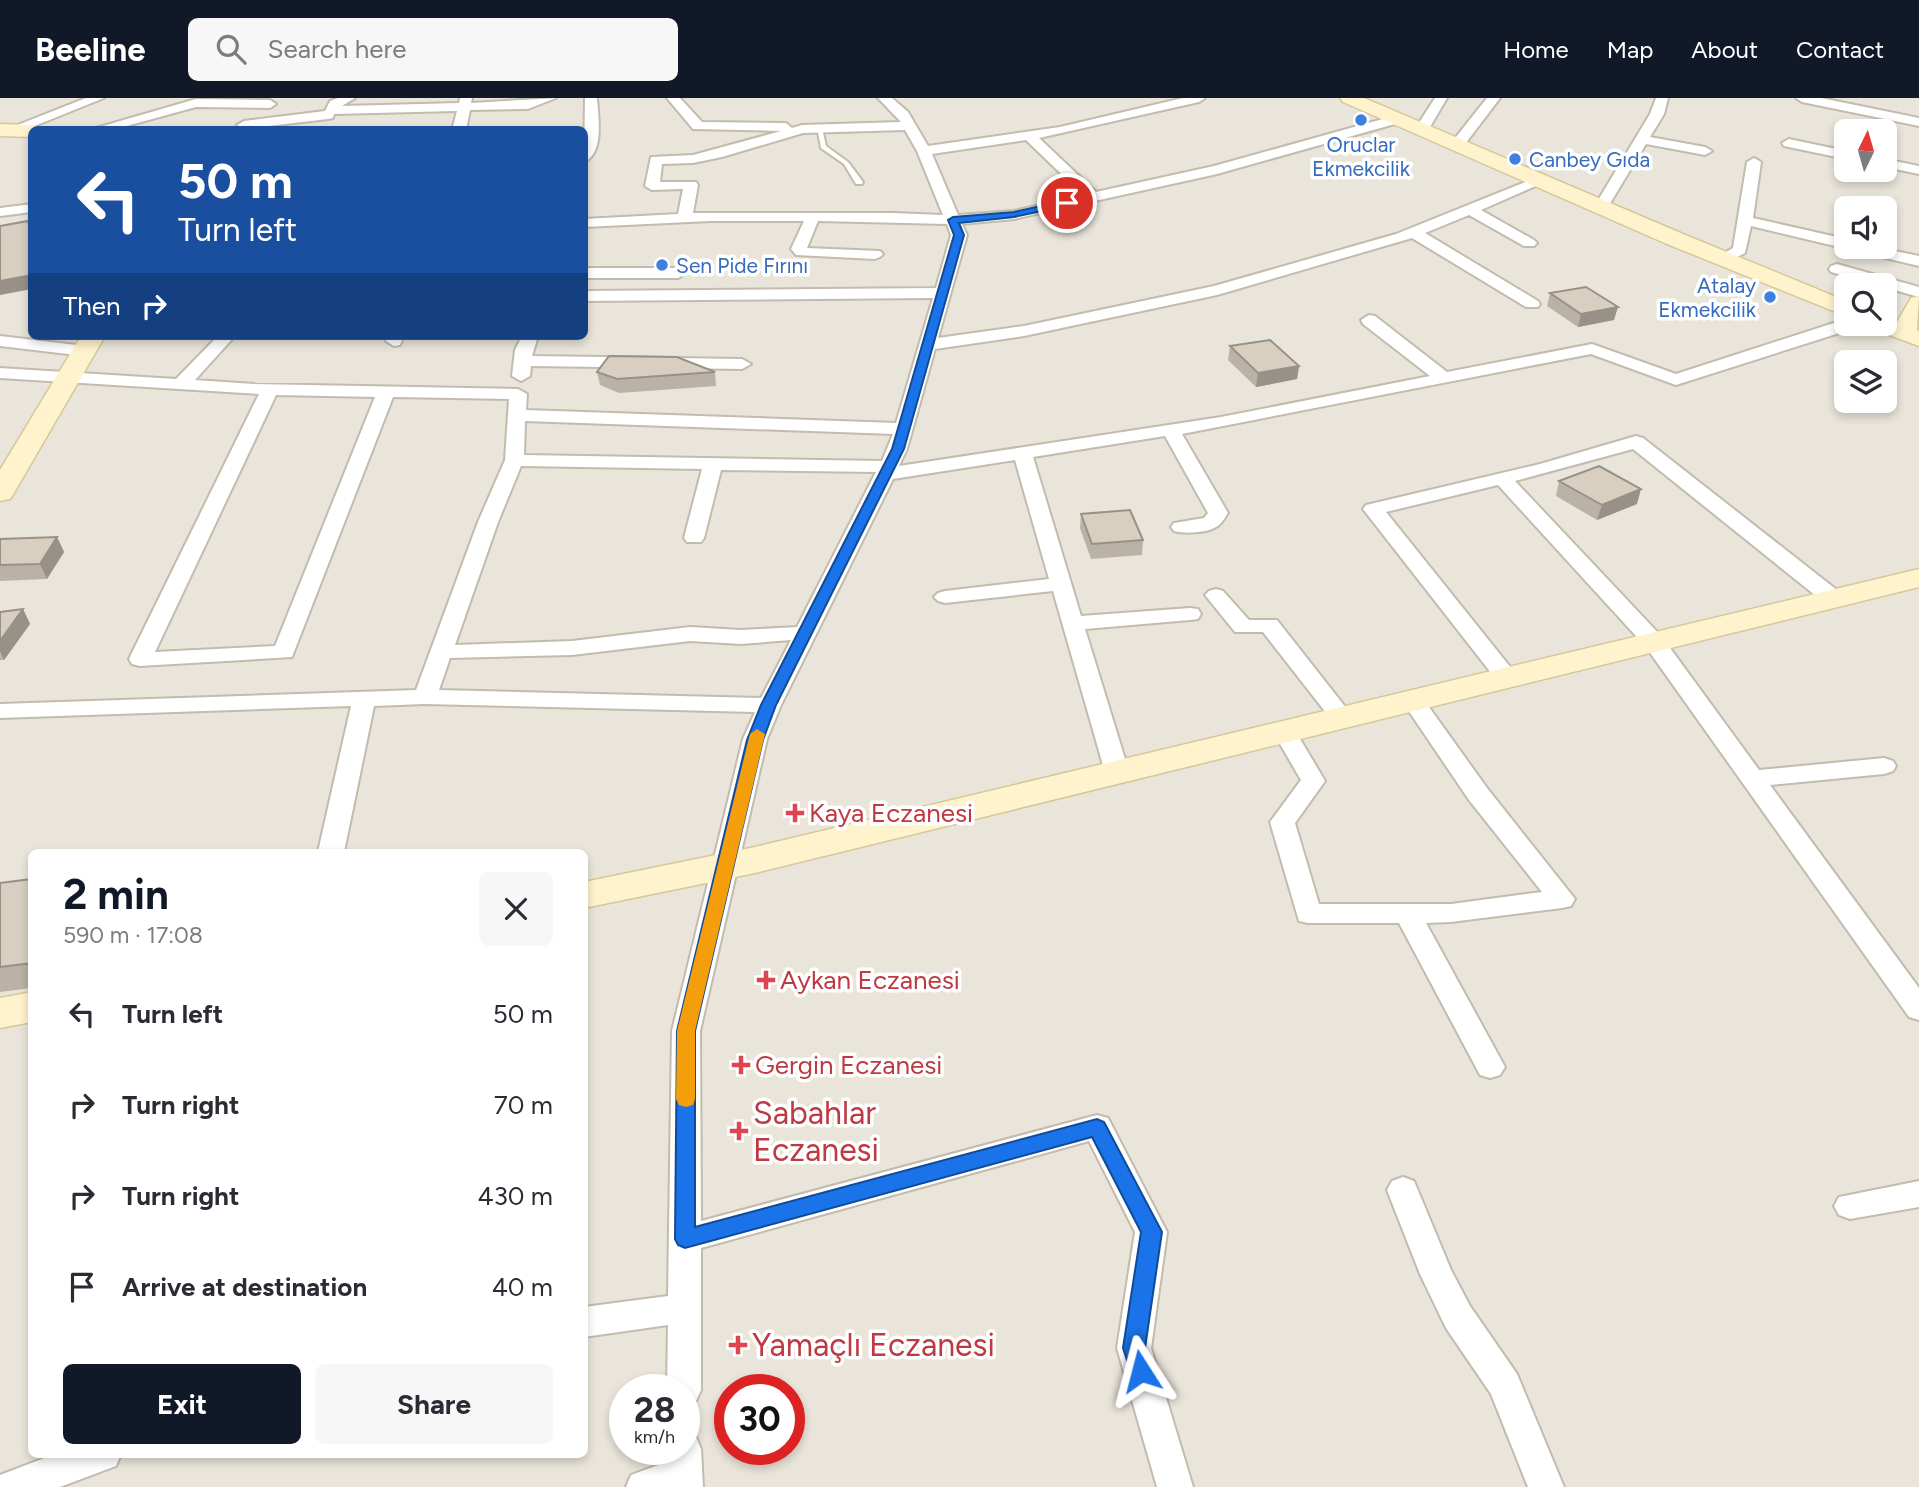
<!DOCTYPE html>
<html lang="en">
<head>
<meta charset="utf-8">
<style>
	body { margin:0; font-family:Figtree,sans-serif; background:#f7f7f7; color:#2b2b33; height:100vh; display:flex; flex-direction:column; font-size:26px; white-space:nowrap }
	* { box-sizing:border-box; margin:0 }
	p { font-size:23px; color:#7c7c81 }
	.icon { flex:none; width:38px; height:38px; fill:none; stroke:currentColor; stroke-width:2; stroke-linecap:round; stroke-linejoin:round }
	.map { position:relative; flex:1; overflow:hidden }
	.sheet { position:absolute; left:28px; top:751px; width:560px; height:609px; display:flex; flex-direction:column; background:#fff; border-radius:10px; box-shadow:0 4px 10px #0003 }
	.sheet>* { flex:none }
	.top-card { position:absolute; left:28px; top:28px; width:560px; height:214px; border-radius:10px; box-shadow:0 4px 10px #0003; background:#1a4fa0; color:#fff; overflow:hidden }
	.needle { width:46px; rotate:5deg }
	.buttons { position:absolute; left:1834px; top:21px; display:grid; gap:14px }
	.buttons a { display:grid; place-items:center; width:63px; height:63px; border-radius:10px; background:#fff; box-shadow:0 4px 10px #0003; font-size:35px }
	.speed { position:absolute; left:609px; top:1276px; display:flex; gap:14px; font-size:35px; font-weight:700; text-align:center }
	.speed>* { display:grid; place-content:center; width:91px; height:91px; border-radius:50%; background:#fff; box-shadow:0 4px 10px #0003; line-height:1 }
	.speed small { font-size:18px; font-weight:400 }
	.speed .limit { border:10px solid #d22; background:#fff; color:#111 }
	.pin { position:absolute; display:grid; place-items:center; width:60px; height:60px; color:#fff; margin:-30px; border:4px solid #fff; border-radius:50%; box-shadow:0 2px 7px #0007 }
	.me { position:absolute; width:77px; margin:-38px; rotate:351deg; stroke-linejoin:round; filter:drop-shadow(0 0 5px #0008) }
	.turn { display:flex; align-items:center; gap:24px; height:147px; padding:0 35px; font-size:32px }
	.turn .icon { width:91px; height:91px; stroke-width:2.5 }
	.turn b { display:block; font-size:49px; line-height:60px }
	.then { display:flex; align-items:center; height:66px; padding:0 35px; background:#0003; gap:14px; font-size:26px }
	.round { display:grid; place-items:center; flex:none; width:74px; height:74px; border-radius:10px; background:#f7f7f7 }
	.headline { display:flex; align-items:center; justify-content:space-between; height:119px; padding:0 35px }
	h1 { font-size:42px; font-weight:700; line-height:52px; color:#111827 }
	.cta { display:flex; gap:14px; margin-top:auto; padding:14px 35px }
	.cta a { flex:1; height:80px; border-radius:10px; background:#111827; color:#fff; font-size:28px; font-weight:700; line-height:80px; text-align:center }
	.cta a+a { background:#f7f7f7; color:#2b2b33 }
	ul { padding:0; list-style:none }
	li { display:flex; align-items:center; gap:21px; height:91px; padding:0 35px }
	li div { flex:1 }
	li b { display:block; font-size:26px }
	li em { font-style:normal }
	header { display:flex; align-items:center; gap:42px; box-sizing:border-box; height:98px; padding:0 35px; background:#111827; color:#fff }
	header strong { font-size:33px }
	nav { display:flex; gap:38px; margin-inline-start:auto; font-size:24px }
	.search { width:490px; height:63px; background:#f7f7f7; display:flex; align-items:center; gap:18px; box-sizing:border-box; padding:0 24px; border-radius:10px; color:#7c7c81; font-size:26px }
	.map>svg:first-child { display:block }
</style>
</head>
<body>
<header>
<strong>Beeline</strong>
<div class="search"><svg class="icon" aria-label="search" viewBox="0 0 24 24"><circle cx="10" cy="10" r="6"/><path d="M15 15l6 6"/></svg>Search here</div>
<nav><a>Home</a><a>Map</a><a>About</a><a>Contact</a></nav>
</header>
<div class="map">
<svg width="1919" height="1389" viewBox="0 0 1919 1389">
	<rect width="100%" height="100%" fill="#f6f3ec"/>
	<!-- residential -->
	<path fill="#eae5da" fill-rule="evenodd" d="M0,0H1919V1389H0ZM32,32H584V238H32ZM1846,33H1885V72H1846ZM1846,110H1885V149H1846ZM1846,187H1885V226H1846ZM1846,264H1885V303H1846ZM32,754H584V1356H32ZM625,1292H684V1351H625ZM730,1292H789V1351H730Z"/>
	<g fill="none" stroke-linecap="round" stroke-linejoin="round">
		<defs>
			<polygon id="lane" points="817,29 822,30 826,48 848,64 863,84 862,86 856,86 844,66 821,50"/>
			<g id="street">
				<polygon points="86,0 104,0 17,35 7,35 5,32"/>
				<polygon points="338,0 355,0 342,8 459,5 460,0 472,0 471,5 556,0 528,11 470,12 466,32 452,32 457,13 334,16 333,20 328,21 244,31 237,27 244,23 325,13 330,3"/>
				<path d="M585,0H597C598,18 605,55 584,64Z"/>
				<path d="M667,0H680L702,24L786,25L792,30L802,27L901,24L878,0H892L908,14L928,48L1060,29L1183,0H1205L1199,4L1039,40L1096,94L1214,68L1397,17L1404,21L1402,24L1217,76L1014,121L962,126L967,137L938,240L1024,228L1214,188L1396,136L1535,80L1540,79L1547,83L1481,112L1534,142L1537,145L1534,148H1524L1469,117L1425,135L1538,203L1540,206L1538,209H1526L1412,140L1217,197L1024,238L935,251L907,351L899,368L1221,319L1430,278L1363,226L1361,222L1369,217L1375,218L1447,274L1592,246L1676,276L1843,222H1846V226H1857L1855,230L1676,287L1591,256L1182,336L1228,415C1225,419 1221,427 1216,429C1207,435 1184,436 1174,433L1171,429L1174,425L1204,420L1208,415L1165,338L1033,359L1081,518L1190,510L1198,511L1201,516L1198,521L1190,522L1085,531L1129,674L1126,680L1117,682L1108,680L1105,674L1053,493L945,505L938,503L934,499L938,495L945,493L1049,481L1015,362L893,381L781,607L767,641L700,933L701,1123L1097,1017L1108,1020L1167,1134L1151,1250L1193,1389H1157L1117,1250L1135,1134L1089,1043L701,1150V1292L696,1303L684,1308V1292H667L668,1227L584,1239V1209L668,1198L672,933L743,641L755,614L425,606L374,608L344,754H318L351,608L0,620V606L416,592L478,424L505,362L509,301L393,299L292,559L140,568L132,566L129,561L259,296L0,280V270L176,281L218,238H235L195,282L254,286L518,291L527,296L526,312L896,325L933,200L584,203V193L936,190L951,137L947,126L818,123L807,150L880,153L883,156L880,159L875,161L796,157L791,151L804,123H711L584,129V121L678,116L683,91L652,92L645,88L651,59L693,57L781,33L693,31ZM905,32L917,53L943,117L893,115H693L698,87L696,84H660L662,66L693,65L722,59L803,35ZM1026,42L1083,97L1014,113L958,117L932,56ZM276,297L375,299L275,548L155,554ZM525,323L893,336L882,363L524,357ZM521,368L702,371L684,440L687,444H701L704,440L721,372L876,374L797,529L741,532L690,529L572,543L455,547L498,424ZM791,542L761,600L439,592L450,560L572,557L690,543L741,546Z"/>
				<polygon points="1435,0 1447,0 1427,34 1417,34 1415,31"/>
				<polygon points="1487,0 1500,0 1462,50 1452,50 1452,44"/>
				<polygon points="1656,0 1668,0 1664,16 1650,39 1705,49 1712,53 1705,57 1646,46 1606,112 1596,112 1594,109 1650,16"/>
				<polygon points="1796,0 1821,0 1919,20 1919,28 1802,4"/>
				<polygon points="196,1 270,2 276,6 270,10 196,9 112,32 89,32"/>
				<polygon points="1789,41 1846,53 1846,61 1784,48 1782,45"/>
				<polygon points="1754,60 1761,64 1753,120 1846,141 1846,149 1876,149 1919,158 1919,168 1751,128 1745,155 1727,164 1717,164 1714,161 1733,150 1747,64"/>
				<polygon points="1885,61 1919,68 1919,76 1885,69"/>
				<polygon points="32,106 32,114 0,118 0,110"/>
				<polygon points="1837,166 1919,189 1919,199 1831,174 1829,171 1831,168"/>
				<polygon points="584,170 678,170 686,175 678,180 584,180"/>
				<polygon points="0,238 85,248 94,253 85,258 0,248"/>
				<polygon points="388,238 404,238 400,247 394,248 386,243"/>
				<polygon points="522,238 538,238 532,258 742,261 751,266 742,271 531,268 530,278 521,283 512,278 515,252"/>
				<polygon points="1636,338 1643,340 1842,496 1845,501 1842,506 1826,506 1633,351 1515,383 1662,539 1759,672 1884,660 1893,663 1896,668 1893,673 1884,676 1770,687 1919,890 1919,922 1909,919 1646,549 1498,387 1386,414 1515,575 1518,580 1515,585 1499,585 1363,411 1366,407 1540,366"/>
				<polygon points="1216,491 1223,493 1249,522 1277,522 1350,615 1354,620 1350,625 1342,627 1334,625 1263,534 1235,534 1205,497 1209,493"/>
				<polygon points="1413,596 1421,598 1487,690 1575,801 1571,808 1562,810 1451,824 1426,825 1505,969 1500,977 1490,980 1480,977 1399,825 1308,825 1299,823 1270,724 1301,682 1273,634 1277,629 1285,627 1293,629 1325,683 1295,725 1319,806 1451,806 1542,794 1469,702 1402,603 1405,598"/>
				<polygon points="1403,1079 1414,1083 1451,1172 1470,1208 1517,1276 1564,1389 1528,1389 1491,1296 1446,1230 1420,1176 1387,1092 1392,1083"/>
				<polygon points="1919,1083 1919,1109 1850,1121 1839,1117 1834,1108 1839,1099"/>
				<polygon points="684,1335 696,1339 701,1351 703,1389 626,1389 631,1377 666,1364 665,1351 684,1351"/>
				<polygon points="55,1356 121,1356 116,1368 60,1389 0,1389 0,1377"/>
			</g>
			<g id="secondary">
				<polygon points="1340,0 1364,0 1683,136 1846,203 1846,218 1667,146 1343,4"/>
				<polygon points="0,26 32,27 40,32 32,32 32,39 0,38"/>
				<polygon points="1919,198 1917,232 1919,233 1919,248 1873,231 1869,226 1885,226 1885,220 1897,224 1911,200"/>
				<polygon points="81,238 105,238 14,395 10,401 0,403 0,372"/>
				<polygon points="1919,471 1919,489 755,775 584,810 584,784 755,749"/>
				<polygon points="32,894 32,924 0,930 0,900"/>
			</g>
		</defs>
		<!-- lane casing -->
		<use href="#lane" stroke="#c2bbae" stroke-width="4"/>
		<!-- street casing -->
		<use href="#street" stroke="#c2bbae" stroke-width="4"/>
		<!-- secondary casing -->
		<use href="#secondary" stroke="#d6c79b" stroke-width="3"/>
		<!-- lane -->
		<use href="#lane" fill="#fff" fill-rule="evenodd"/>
		<!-- street -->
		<use href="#street" fill="#fff" fill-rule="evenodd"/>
		<!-- secondary -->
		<use href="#secondary" fill="#fff3cd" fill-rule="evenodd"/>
	</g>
	<!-- wall -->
	<g fill="#bab2a6">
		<polygon points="1550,195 1614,222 1578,229 1547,208"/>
		<polygon points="1230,248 1299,268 1297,281 1256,289 1228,262"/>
		<polygon points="597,274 715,274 716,288 619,295 600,287"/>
		<polygon points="1559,383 1637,406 1597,422 1556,398"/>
		<polygon points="1081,416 1143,442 1142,457 1091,461 1080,430"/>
		<polygon points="57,439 64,454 47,481 0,483 0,441"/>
		<polygon points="23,511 30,526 4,562 0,562 0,514"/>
		<polygon points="32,781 32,890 0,894 0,785"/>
	</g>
	<!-- shaded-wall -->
	<g fill="#979187">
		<polygon points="32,177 32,191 0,197 0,183"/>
		<polygon points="1618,209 1614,222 1578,229 1581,216"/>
		<polygon points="1299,268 1297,281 1256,289 1258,275"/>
		<polygon points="1641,391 1637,406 1597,422 1602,407"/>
		<polygon points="57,439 64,454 47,481 40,466"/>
		<polygon points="23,511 30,526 4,562 0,553 0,543"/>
	</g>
	<!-- building -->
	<g fill="#d8cfc1" stroke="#979187" stroke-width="2">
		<polygon points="28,123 32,136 32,177 0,183 0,128"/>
		<polygon points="1586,189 1618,209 1581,216 1550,195"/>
		<polygon points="1270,242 1299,268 1258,275 1230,248"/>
		<polygon points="609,258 677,259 715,274 617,281 597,274"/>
		<polygon points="1599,368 1641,391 1602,407 1559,383"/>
		<polygon points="1130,412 1143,442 1092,446 1081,416"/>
		<polygon points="57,439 40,466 0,467 0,441"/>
		<polygon points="23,511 0,543 0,514"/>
		<polygon points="32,781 32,865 0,869 0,785"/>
	</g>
	<!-- route -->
	<polygon fill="#1a73e8" stroke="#114b97" stroke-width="2" points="1067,102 1072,105 1070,107 1014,119 959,125 964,137 904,351 776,607 763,642 695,933 695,1129 1097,1021 1104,1024 1162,1134 1145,1250 1152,1273 1149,1280 1141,1283 1133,1280 1123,1250 1141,1134 1092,1039 685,1150 678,1147 675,1141 677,933 747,642 761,607 892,351 954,137 948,122 953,119 1014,114"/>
	<!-- slow -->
	<polygon fill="#f59e0b" points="757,631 765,636 695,933 695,1001 693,1007 686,1009 679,1007 676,1001 677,933 750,636"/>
	<!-- markers -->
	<g fill="#3f7fe0" stroke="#fff" stroke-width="2.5">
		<circle cx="1361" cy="22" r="7"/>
		<circle cx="1515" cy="61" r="7"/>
		<circle cx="662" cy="167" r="7"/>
		<circle cx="1770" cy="199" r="7"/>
	</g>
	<g fill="#e0444e" stroke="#fff" stroke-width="2.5">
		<path d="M791.5 704.5h7v7h7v7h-7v7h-7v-7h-7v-7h7z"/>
		<path d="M762.5 871.5h7v7h7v7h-7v7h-7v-7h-7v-7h7z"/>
		<path d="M737.5 956.5h7v7h7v7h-7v7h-7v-7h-7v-7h7z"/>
		<path d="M735.5 1022.5h7v7h7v7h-7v7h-7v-7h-7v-7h7z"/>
		<path d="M734.5 1236.5h7v7h7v7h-7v7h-7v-7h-7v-7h7z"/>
	</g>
	<g text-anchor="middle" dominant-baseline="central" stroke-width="7" stroke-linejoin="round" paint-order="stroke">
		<!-- far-shop labels -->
		<g font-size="21" fill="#366cbe" stroke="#fff" text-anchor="start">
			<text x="1361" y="46" text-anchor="middle">Oruclar<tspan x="1361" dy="24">Ekmekcilik</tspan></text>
			<text x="1529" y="61">Canbey Gıda</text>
			<text x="676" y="167">Sen Pide Fırını</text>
			<text x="1756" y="187" text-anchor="end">Atalay<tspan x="1756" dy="24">Ekmekcilik</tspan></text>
		</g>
		<!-- health labels -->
		<g font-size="26" fill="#be3a42" stroke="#fff" text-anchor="start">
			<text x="809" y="715">Kaya Eczanesi</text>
			<text x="780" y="882">Aykan Eczanesi</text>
			<text x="755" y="967">Gergin Eczanesi</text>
		</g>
		<!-- near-health labels -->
		<g font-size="32" fill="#be3a42" stroke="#fff" text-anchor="start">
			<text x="753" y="1015">Sabahlar<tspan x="753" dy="37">Eczanesi</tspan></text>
			<text x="752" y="1247">Yamaçlı Eczanesi</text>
		</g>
	</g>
</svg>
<div class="buttons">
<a><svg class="needle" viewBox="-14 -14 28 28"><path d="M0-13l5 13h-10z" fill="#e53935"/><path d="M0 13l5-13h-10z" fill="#7c7c81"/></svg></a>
<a><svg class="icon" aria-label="sound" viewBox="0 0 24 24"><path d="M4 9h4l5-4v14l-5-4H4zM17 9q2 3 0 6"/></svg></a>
<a><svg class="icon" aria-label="search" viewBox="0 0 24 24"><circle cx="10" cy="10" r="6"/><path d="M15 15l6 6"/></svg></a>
<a><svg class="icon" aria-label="layers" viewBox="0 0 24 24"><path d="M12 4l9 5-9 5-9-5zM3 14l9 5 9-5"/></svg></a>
</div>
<div class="speed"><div>28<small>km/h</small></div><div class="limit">30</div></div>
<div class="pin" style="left:1067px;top:105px;background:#d93025"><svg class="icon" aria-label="arrive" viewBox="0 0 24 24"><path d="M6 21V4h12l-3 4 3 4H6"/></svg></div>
<svg class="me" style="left:1141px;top:1273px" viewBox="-20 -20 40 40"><path d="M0-17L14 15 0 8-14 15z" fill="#1a73e8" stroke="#fff" stroke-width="4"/></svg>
<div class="top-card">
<div class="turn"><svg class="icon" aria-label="left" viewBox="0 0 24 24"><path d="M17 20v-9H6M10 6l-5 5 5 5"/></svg><div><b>50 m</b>Turn left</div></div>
<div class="then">Then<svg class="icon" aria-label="right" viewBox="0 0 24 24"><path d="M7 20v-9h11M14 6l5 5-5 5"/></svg></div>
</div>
<section class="sheet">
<div class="headline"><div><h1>2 min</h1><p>590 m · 17:08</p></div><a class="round"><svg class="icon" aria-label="close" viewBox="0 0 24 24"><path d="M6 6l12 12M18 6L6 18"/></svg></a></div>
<ul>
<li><svg class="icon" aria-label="left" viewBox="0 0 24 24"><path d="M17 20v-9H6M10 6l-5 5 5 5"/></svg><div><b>Turn left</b></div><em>50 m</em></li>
<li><svg class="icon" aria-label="right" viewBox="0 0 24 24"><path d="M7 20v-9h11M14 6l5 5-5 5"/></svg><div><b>Turn right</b></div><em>70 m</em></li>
<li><svg class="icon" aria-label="right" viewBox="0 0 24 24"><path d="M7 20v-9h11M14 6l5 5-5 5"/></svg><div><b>Turn right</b></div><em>430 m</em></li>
<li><svg class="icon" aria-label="arrive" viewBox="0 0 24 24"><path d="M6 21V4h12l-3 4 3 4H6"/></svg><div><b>Arrive at destination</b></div><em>40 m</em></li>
</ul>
<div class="cta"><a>Exit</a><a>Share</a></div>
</section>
</div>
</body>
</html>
